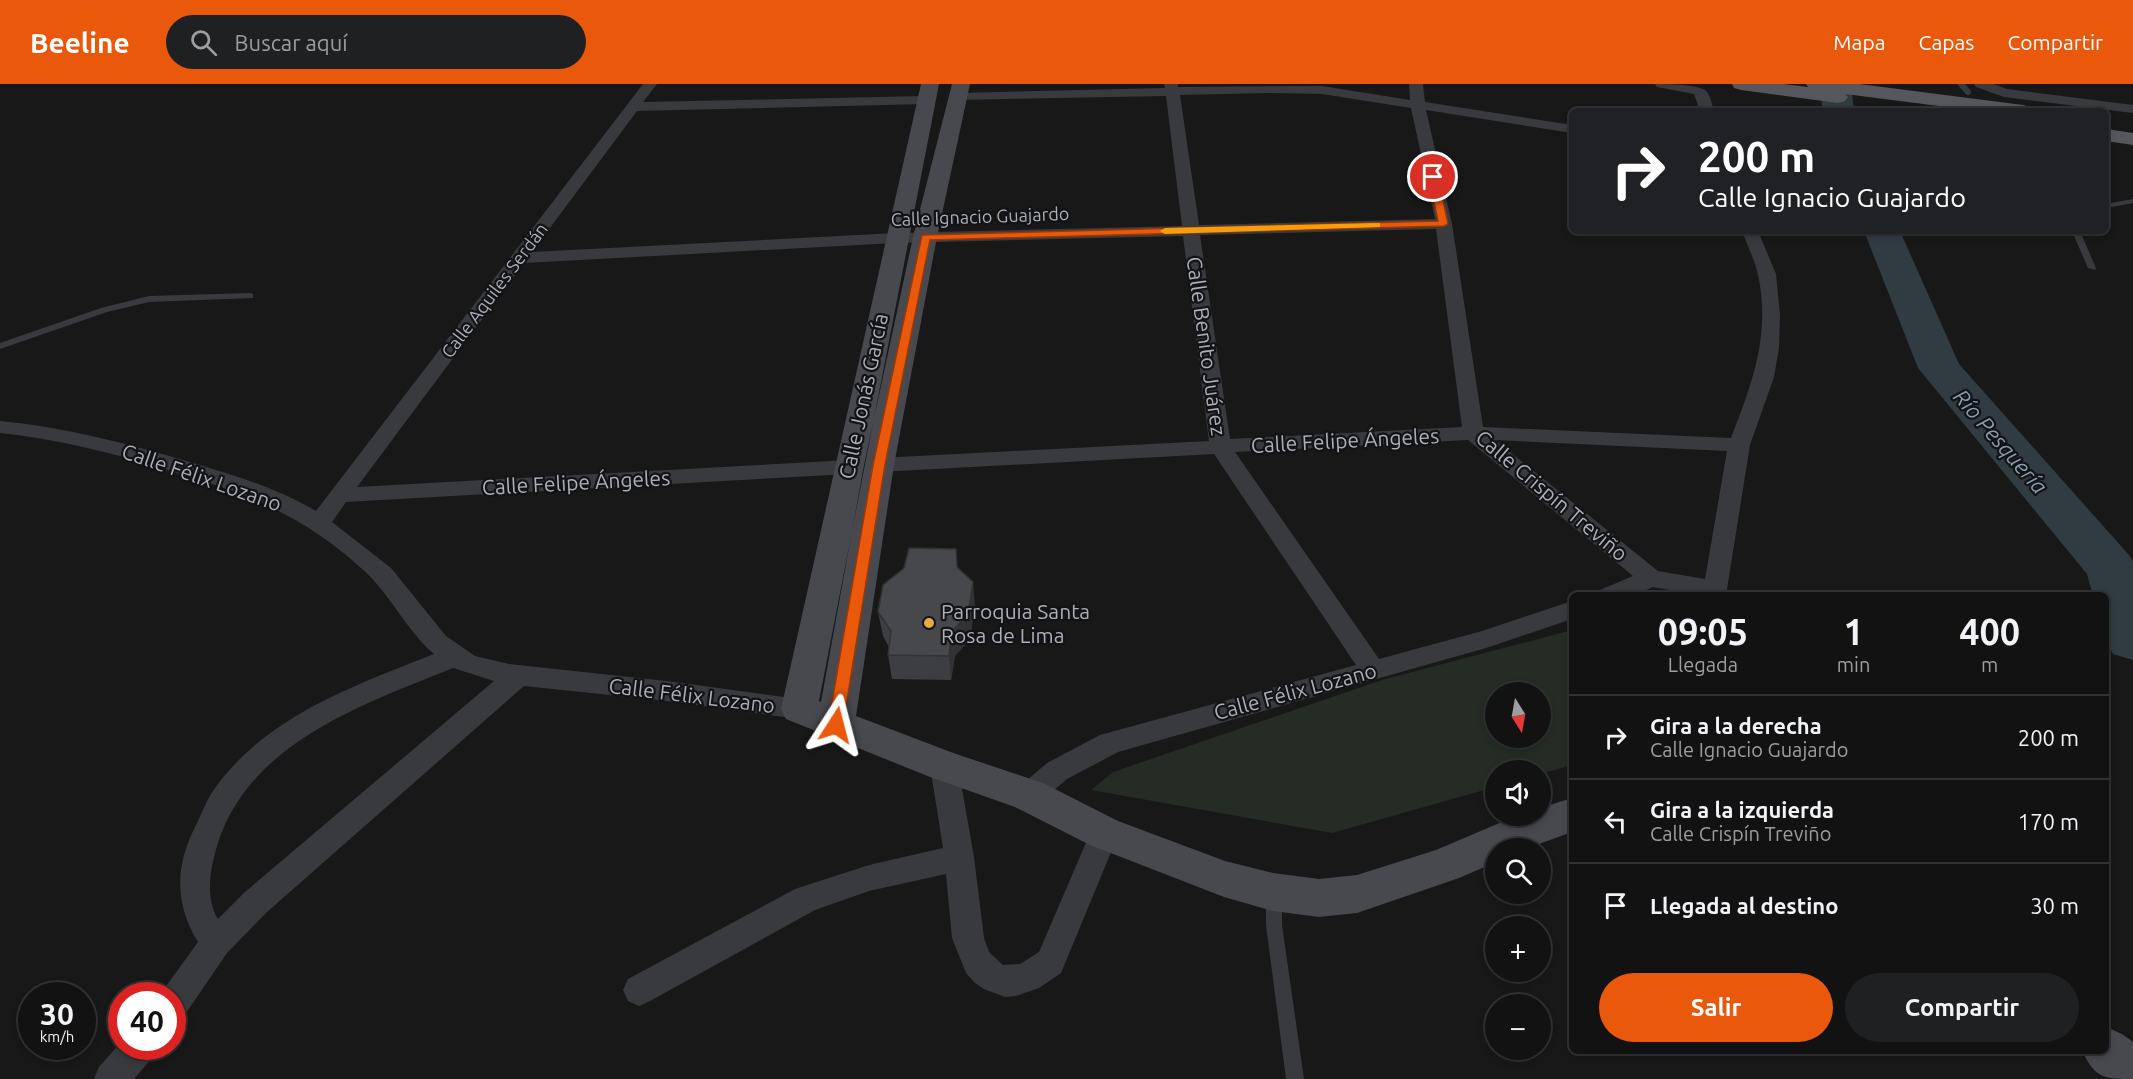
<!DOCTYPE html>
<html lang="es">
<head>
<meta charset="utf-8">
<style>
	body { margin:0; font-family:Ubuntu,sans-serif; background:#1f2021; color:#f1f3f6; height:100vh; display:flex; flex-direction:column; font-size:22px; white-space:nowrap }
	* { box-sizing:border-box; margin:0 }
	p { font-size:20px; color:#9c9ea0 }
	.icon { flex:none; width:33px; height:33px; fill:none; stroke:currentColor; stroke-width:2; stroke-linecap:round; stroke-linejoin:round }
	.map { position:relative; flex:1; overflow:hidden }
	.drawer { position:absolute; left:1569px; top:508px; width:540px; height:462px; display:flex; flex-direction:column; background:#121213; border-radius:9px; box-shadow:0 3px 9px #0003,0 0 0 2px #313233 }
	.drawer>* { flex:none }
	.top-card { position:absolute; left:1569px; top:24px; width:540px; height:126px; border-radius:9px; box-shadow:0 3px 9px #0003,0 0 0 2px #313233; background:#202124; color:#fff; overflow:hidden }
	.needle { width:39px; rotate:169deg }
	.buttons { position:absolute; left:1485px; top:598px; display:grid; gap:12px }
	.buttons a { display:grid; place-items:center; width:66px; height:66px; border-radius:50%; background:#121213; box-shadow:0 3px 9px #0003,0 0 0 2px #313233; font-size:30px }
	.speed { position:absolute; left:18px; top:898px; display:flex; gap:12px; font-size:30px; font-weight:700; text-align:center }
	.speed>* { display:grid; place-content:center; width:78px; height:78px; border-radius:50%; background:#121213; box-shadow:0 3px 9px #0003,0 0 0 2px #313233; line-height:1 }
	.speed small { font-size:15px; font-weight:400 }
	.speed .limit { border:9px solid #d22; background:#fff; color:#111 }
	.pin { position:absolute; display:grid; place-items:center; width:51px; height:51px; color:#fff; margin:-26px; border:3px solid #fff; border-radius:50%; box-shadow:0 2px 6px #0007 }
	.me { position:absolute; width:66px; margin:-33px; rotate:9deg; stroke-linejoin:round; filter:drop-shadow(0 0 4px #0008) }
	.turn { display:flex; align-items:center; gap:21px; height:126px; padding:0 30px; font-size:27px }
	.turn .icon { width:78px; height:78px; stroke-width:2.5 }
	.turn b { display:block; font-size:42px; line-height:51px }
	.eta { display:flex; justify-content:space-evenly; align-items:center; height:102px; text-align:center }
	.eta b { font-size:36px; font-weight:700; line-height:42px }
	.primary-button { display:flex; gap:12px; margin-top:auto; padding:12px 30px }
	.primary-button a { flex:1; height:69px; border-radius:36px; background:#ea580c; color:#fff; font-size:24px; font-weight:700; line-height:69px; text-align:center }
	.primary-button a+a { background:#1f2021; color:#f1f3f6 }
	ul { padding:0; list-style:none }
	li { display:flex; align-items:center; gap:18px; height:84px; padding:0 30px; border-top:2px solid #313233 }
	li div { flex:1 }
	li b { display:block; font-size:22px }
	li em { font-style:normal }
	header { display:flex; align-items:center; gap:36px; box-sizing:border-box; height:84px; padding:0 30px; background:#ea580c; color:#fff }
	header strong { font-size:28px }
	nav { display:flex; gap:33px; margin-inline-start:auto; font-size:21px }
	.search { width:420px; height:54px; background:#1f2021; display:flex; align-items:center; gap:15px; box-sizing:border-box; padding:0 21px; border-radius:33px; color:#9c9ea0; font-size:22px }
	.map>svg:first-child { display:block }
</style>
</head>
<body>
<header>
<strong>Beeline</strong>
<div class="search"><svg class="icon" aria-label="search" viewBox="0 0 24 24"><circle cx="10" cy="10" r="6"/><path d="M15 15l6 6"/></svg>Buscar aquí</div>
<nav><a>Mapa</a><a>Capas</a><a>Compartir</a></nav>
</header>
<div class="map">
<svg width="2133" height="995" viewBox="0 0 2133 995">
	<rect width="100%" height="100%" fill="#181819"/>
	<!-- green -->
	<path fill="#242c25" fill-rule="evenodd" d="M1572,546V681L1541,690L1540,687H1496L1495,703L1332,749L1091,706L1113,688L1382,596ZM1496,609H1540V654H1496Z"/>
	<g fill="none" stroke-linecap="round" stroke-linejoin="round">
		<!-- stream -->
		<polyline stroke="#313b42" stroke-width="6" points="1961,0 1968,8"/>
		<!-- river -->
		<g fill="#313b42" fill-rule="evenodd">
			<polygon points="1821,0 1851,0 1854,27 1822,27"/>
			<polygon points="1864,147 1900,147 1959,280 2129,471 2133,477 2133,576 2113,570 2106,557 2106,512 2093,512 2087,490 1918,284"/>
		</g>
		<!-- lane -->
		<g fill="#393a3e" fill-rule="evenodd">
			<polygon points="2133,115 2133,119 2106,124 2106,120"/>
			<polygon points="2072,147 2080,147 2096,184 2095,186 2088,184"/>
			<polygon points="250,209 253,210 253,214 149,218 107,228 0,265 0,259 101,224 149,212"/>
			<polygon points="1274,805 1279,807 1282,812 1282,841 1304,995 1286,995 1266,841 1266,812 1269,807"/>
		</g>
		<!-- street -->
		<g fill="#393a3e" fill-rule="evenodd">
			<path d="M643,0H657L643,18L926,12L933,16L926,20L637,27L532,168L896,149L1182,142L1166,12L954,16L952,13L954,10L959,9L1165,4L1164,0H1178V3L1322,2L1410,16L1409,0H1423L1425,18L1572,41V49L1426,26L1452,140L1483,343L1731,354C1752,300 1771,250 1758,191C1755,176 1747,161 1742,147H1758L1776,190L1780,231L1779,264L1774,293L1750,361L1727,505L1729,512H1703L1653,503L1633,512H1597L1600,506L1633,492L1468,356L1235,368L1379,575L1482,547L1572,517V535L1486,564L1118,668L1067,695L1039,719L1029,723L1019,719L1015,711L1019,703L1047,679L1100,651L1356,581L1214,370L879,388L871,386L868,381L871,376L879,374L1209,357L1183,152L896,159L524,179L357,403L849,376L857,378L860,383L857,388L849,390L346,418L332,438L391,484L446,552L475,572L509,580L667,597L799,615L808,618L812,625L808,632L799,635L667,617L524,602L267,828L227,869L184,932L172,937V912H159L198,858C175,821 175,784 194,745C201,732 206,716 215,704C268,631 354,602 434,570C405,545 390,509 361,484C299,428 242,408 164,385C110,368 56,355 0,349V337C66,343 129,360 193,379C236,392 277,404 316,427ZM1270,9L1322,10L1411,24L1435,135L1199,141L1180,11ZM1436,145L1462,343L1230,355L1200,151ZM1495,356L1727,367L1705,495L1658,487ZM453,584L494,597L245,808L218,835C207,817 209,793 214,773C240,662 359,622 453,584Z"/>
			<path d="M1655,0C1667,0 1701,0 1707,8C1711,13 1712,21 1714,27H1700L1694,10L1657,3Z"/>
			<polygon points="1974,0 1993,0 2007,5 2133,21 2133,29 2004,13 1976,3"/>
			<polygon points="944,671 954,674 958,682 974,773 984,854 989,868 1003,881 1020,880 1039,868 1094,740 1104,736 1114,740 1119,749 1061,889 1039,904 1016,912 1005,913 984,905 975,899 966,889 952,854 946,790 869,807 815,826 650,917 639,922 628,917 623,906 628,895 795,805 869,781 943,764 930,682 934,674"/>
			<polygon points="122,957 122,963 156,963 151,975 134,995 94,995 99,983"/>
		</g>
		<!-- secondary -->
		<g fill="#47494e" fill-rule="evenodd">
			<polygon points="921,0 939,0 819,617 821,618 864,381 913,153 952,0 970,0 937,153 894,381 856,632 956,670 1043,699 1118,737 1225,777 1273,789 1319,795 1357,791 1436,766 1516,732 1540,732 1540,724 1572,714 1572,748 1525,765 1496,765 1496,778 1459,794 1357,829 1319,833 1273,827 1224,813 1090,761 1015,723 930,693 786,635 781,625"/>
			<path d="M2106,943L2122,950L2133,958V995C2106,995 2095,995 2083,968H2106Z"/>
		</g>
		<!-- primary -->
		<g fill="#55575d" fill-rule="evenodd">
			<polygon points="1732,0 1783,0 1808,3 1806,0 1859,0 2023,21 2030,23 2033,27 1978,27 1845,10 1848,13 1845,17 1838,19 1741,6 1734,4"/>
			<polygon points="2106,45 2133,49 2133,61 2106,57"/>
		</g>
	</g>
	<!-- wall -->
	<polygon fill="#3d3e41" points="957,483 975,522 970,555 955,572 951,596 892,595 888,571 889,563 883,552 878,528"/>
	<!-- shaded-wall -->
	<polygon fill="#323235" points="973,498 975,522 970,555 955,572 951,596 949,572 952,547"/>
	<!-- building -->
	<polygon fill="#47484c" stroke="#323235" stroke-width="1.5" points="909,464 956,465 957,483 973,498 968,531 952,547 949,572 888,571 891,547 878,528 883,501 904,484"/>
	<!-- route -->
	<polygon fill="#ea580c" stroke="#983908" stroke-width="1.5" points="1433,90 1438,93 1448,140 1444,142 930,156 885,381 843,641 841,645 830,645 828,641 873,381 922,151 1438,137 1429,93"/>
	<!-- slow -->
	<polygon fill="#f59e0b" points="1377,139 1380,139 1380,143 1165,150 1160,147 1165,144"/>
	<!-- markers -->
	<circle fill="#e8ab42" stroke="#131315" stroke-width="2" cx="929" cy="539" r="6"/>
	<g text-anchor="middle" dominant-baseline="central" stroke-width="4.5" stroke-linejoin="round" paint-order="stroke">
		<!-- far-street labels -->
		<g font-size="18" fill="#abafb8" stroke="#131315">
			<text transform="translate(980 132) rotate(-2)">Calle Ignacio Guajardo</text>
			<text transform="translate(494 206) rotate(-53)">Calle Aquiles Serdán</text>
		</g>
		<!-- street labels -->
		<g font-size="21" fill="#abafb8" stroke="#131315">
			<text transform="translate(1207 262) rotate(82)">Calle Benito Juárez</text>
			<text transform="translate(863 312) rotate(-78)">Calle Jonás García</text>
			<text transform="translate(1345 356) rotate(-3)">Calle Felipe Ángeles</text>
			<text transform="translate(202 393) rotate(19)">Calle Félix Lozano</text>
			<text transform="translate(576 398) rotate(-3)">Calle Felipe Ángeles</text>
			<text transform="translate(1552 411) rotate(40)">Calle Crispín Treviño</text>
			<text transform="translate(1295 607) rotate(-15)">Calle Félix Lozano</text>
			<text transform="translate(692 611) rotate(7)">Calle Félix Lozano</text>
		</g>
		<!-- poi labels -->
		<g font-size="21" fill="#abafb8" stroke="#131315" text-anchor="start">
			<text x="941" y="527">Parroquia Santa<tspan x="941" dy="24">Rosa de Lima</tspan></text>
		</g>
		<!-- water labels -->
		<g font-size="22" font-style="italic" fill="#849db1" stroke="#131315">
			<text transform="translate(2001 357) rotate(49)">Río Pesquería</text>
		</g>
	</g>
</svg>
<div class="buttons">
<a><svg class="needle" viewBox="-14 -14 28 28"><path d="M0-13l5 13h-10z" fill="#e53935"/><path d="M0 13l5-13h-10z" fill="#9c9ea0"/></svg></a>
<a><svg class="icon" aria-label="sound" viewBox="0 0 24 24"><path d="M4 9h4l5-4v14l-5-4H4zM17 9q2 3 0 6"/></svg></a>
<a><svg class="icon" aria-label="search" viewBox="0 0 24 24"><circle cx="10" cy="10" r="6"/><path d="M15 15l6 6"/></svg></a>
<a>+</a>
<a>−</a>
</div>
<div class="speed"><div>30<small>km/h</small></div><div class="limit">40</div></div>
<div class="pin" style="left:1433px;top:93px;background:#d93025"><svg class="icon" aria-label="arrive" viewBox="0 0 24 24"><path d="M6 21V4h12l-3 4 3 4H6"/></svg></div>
<svg class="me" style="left:836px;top:641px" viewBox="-20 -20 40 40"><path d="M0-17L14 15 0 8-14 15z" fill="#ea580c" stroke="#fff" stroke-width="4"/></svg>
<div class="top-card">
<div class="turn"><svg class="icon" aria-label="right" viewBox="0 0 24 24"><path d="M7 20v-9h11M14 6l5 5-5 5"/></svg><div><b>200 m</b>Calle Ignacio Guajardo</div></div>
</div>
<section class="drawer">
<div class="eta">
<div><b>09:05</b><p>Llegada</p></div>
<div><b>1</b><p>min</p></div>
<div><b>400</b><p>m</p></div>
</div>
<ul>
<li><svg class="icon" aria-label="right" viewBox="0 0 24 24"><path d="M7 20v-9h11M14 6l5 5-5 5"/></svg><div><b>Gira a la derecha</b><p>Calle Ignacio Guajardo</p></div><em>200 m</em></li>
<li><svg class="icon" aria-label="left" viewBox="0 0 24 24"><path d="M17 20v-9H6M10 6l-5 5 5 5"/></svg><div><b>Gira a la izquierda</b><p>Calle Crispín Treviño</p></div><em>170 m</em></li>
<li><svg class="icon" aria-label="arrive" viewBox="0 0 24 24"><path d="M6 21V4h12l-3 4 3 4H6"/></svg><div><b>Llegada al destino</b></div><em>30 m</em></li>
</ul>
<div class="primary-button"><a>Salir</a><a>Compartir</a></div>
</section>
</div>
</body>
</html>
